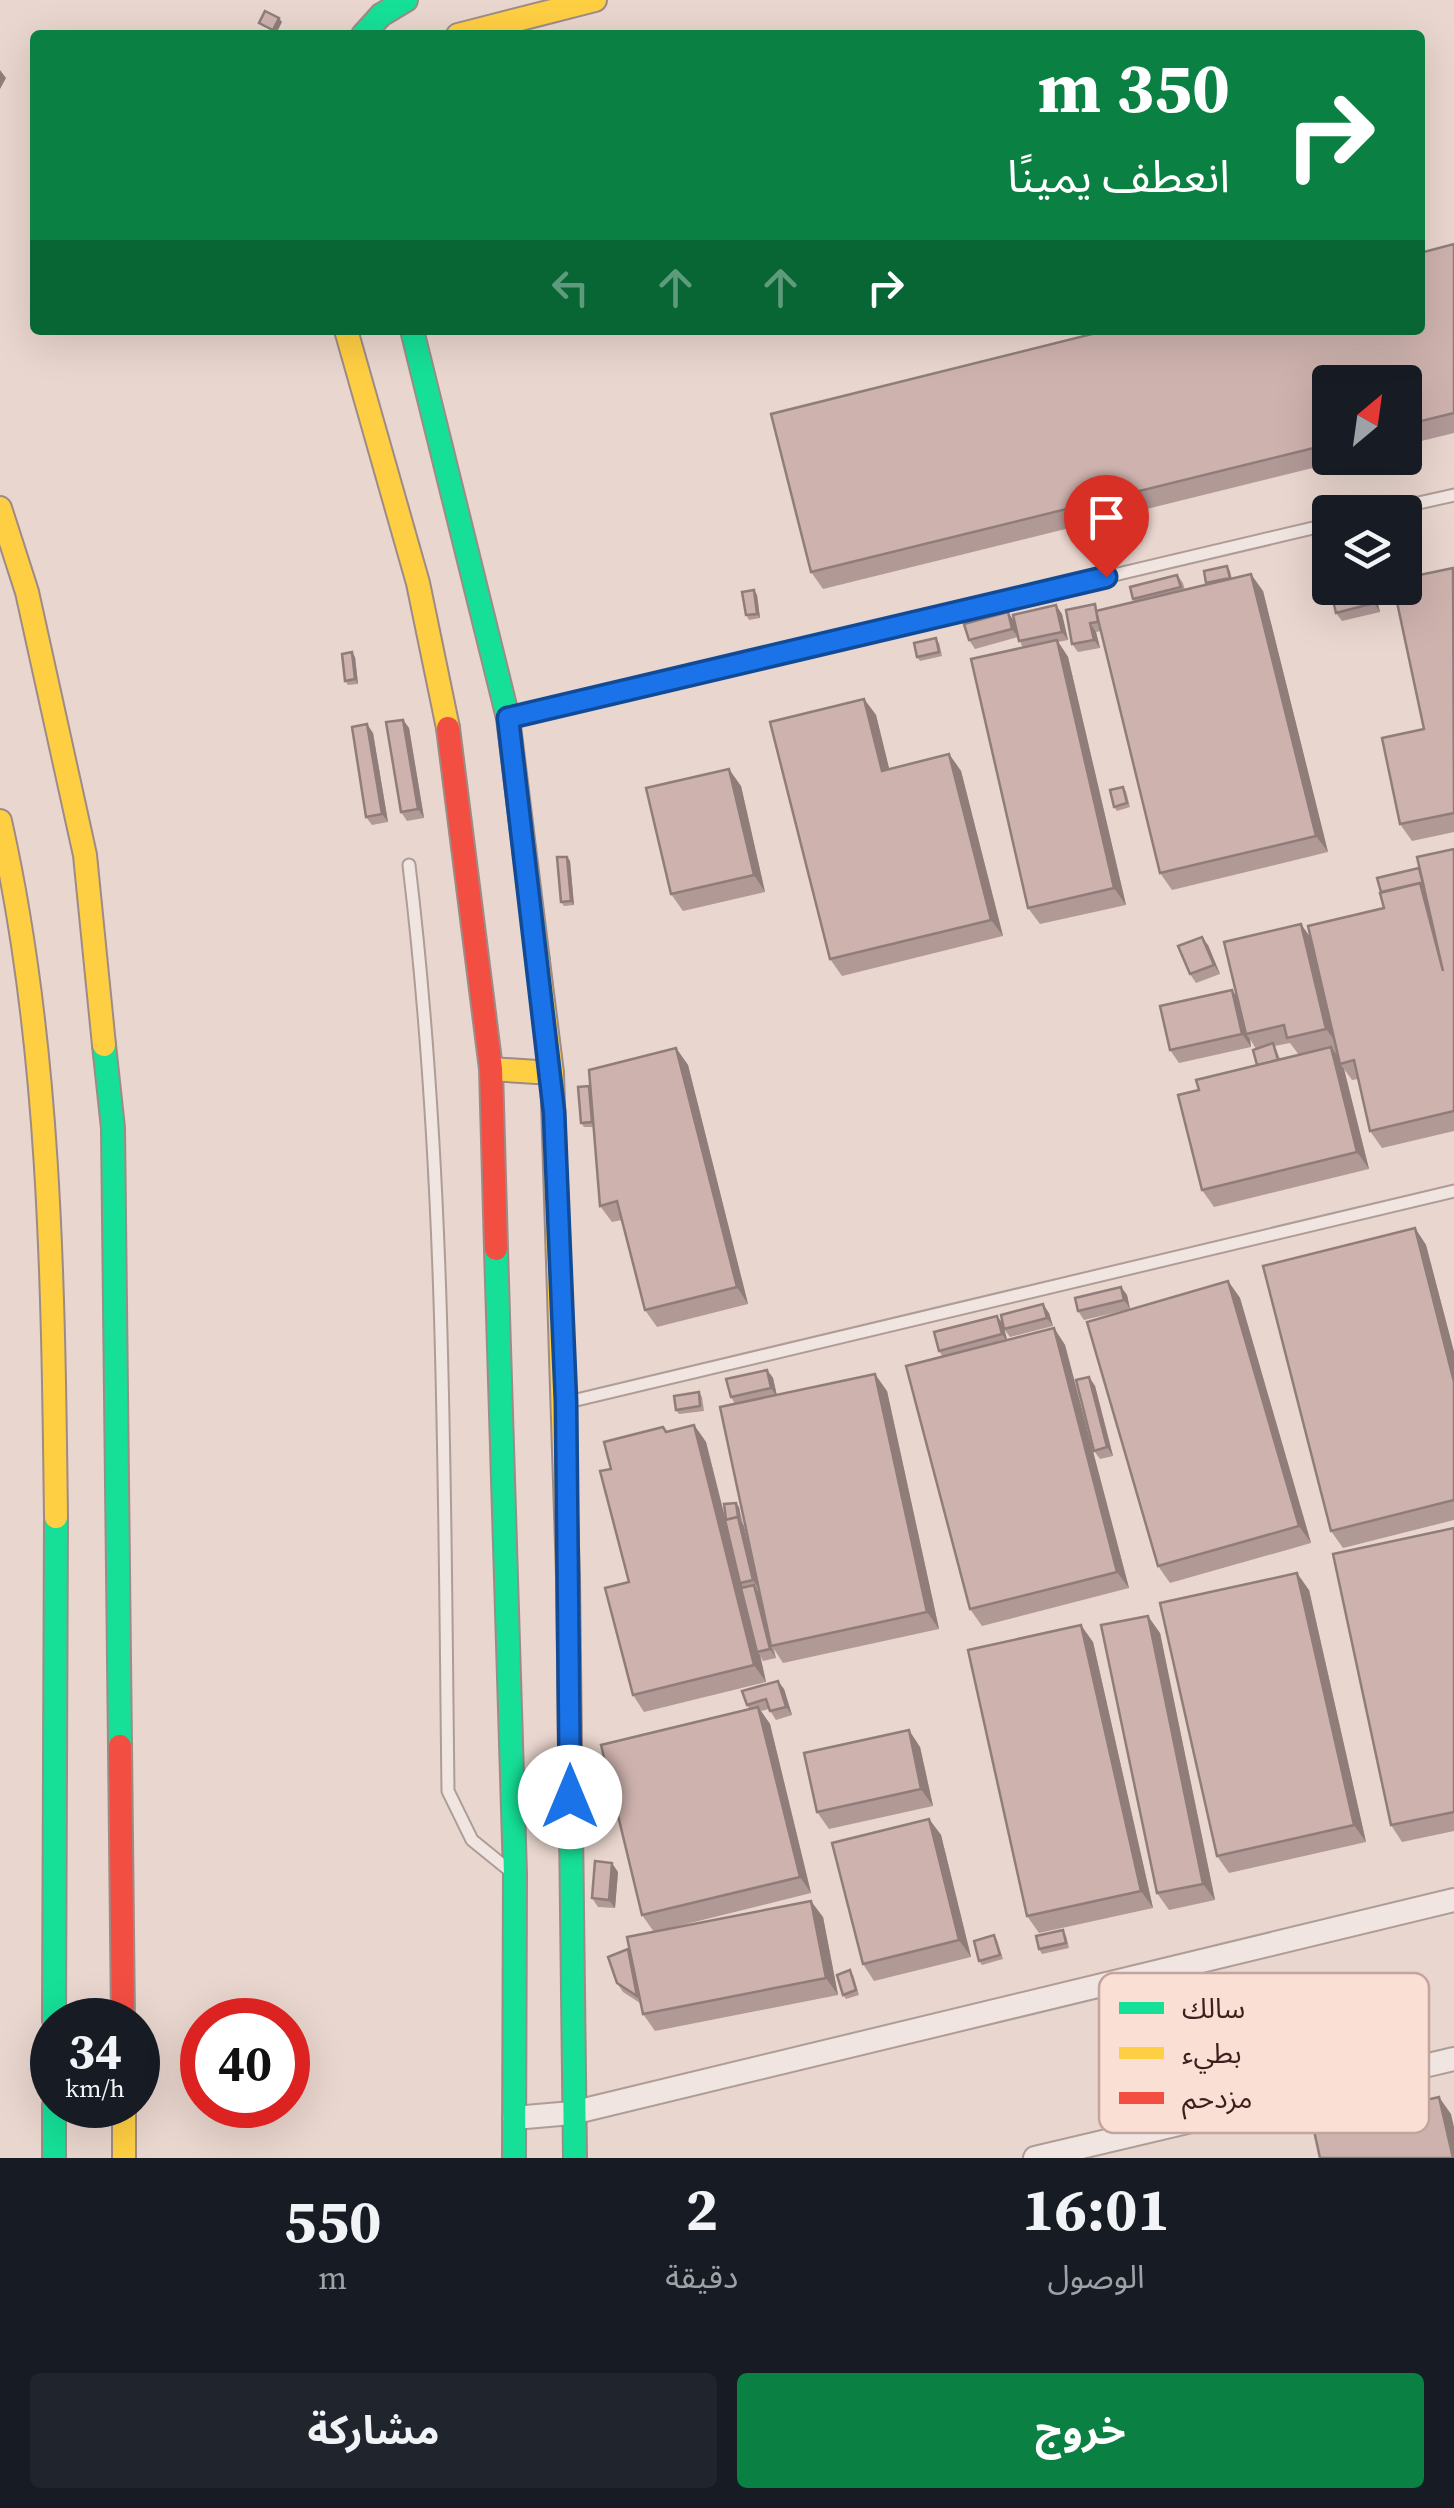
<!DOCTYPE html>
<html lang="ar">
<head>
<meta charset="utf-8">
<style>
	body { margin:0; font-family:"Source Serif 4","Noto Sans Arabic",serif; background:#20242c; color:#f1f3f6; direction:rtl; height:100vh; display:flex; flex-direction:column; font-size:38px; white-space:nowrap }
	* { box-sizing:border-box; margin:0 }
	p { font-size:32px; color:#9ea1a6 }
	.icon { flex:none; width:55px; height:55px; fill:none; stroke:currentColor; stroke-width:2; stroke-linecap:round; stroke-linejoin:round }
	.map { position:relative; height:2158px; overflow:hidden; direction:ltr }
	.sheet { display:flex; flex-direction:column; background:#171b24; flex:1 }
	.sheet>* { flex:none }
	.hud { position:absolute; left:30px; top:30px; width:1395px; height:305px; border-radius:10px; box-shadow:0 10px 40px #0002; direction:rtl; background:#0b8043; color:#fff; overflow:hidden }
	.needle { width:65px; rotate:29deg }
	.buttons { position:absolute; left:1312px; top:365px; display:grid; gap:20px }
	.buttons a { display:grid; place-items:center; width:110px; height:110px; border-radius:10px; background:#171b24; box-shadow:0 10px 40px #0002; font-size:50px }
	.speed { position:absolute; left:30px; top:1998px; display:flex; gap:20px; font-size:50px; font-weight:700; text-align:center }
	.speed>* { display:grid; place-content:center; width:130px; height:130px; border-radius:50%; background:#171b24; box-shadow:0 10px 40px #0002; line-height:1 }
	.speed small { font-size:25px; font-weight:400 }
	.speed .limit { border:15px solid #d22; background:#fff; color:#111 }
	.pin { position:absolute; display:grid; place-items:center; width:85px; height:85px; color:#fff; margin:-102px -42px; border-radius:50% 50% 50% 0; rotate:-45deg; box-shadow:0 0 10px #0007 }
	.pin .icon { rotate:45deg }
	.me { position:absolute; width:110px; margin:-55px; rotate:0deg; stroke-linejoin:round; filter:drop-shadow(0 0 8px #0008) }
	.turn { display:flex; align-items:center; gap:35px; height:210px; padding:0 30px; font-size:45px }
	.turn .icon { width:130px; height:130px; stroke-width:2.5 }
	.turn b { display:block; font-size:70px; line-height:85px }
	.lanes { display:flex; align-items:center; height:95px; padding:0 30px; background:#0003; justify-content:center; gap:50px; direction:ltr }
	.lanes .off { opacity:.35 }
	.eta { display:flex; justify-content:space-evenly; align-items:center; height:170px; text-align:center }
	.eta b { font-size:60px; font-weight:700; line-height:70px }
	.primary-button { display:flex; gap:20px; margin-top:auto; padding:20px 30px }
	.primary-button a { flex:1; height:115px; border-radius:10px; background:#0b8043; color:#fff; font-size:40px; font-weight:700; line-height:115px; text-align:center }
	.primary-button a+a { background:#20242c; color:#f1f3f6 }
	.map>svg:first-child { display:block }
</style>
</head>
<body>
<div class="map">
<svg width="1454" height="2158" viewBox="0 0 1454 2158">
	<rect width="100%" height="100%" fill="#e9d6ce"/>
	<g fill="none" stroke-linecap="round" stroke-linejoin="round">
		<defs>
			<g id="lane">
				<polyline points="1378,512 1454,495"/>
				<polyline points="512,717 1330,524"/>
				<path d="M409,865C446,1173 444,1481 448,1791L472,1840L509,1870"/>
				<polyline points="568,1402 1454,1191"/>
			</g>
			<g id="street">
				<polyline points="514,2118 572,2113 1454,1900"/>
				<polyline points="1035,2158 1454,2059"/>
			</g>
			<g id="fast">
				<polyline points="363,35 381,15 406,0"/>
				<polyline points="412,330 508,718 538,961"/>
				<polyline points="104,1045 113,1128 120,1746"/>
				<polyline points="496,1249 515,1874 514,2158"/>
				<polyline points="568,1577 575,2158"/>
				<polyline points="54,2020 56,1517"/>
				<polyline points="54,2105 54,2158"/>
			</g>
			<g id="slow">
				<polyline points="458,35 595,0"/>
				<polyline points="346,330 418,583 448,728"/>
				<polyline points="0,508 27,592 85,855 104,1045"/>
				<path d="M0,821C51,1048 53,1285 56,1517"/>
				<polyline points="538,961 552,1073 568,1577"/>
				<polyline points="491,1069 552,1073"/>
				<polyline points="124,2105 124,2158"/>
			</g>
			<g id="jam">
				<polyline points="448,728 491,1069 496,1249"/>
				<polyline points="120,1746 123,2020"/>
			</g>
		</defs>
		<!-- lane casing -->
		<use href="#lane" stroke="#ae9c97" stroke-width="15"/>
		<!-- street casing -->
		<use href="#street" stroke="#ae9c97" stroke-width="26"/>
		<!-- fast casing -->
		<use href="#fast" stroke="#9e8b87" stroke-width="26"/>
		<!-- slow casing -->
		<use href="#slow" stroke="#9e8b87" stroke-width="26"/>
		<!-- jam casing -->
		<use href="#jam" stroke="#9e8b87" stroke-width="26"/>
		<!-- lane -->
		<use href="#lane" stroke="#f0e5e1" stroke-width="11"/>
		<!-- street -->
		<use href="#street" stroke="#f0e5e1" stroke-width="22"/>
		<!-- fast -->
		<use href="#fast" stroke="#16e098" stroke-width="22"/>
		<!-- slow -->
		<use href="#slow" stroke="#ffcf43" stroke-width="22"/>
		<!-- jam -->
		<use href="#jam" stroke="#f24e42" stroke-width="22"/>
	</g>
	<!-- wall -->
	<g fill="#b19996" fill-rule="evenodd">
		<polygon points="1454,244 1454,433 1405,445 1405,382 1330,382 1330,458 1353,458 823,589 811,572"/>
		<polygon points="1227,566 1230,571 1232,579 1263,591 1328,852 1172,890 1160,873 1101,631 1096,632 1100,648 1078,652 1072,644 1099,611 1135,602 1133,599 1177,575 1183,583 1185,590 1207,585 1206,583"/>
		<polygon points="1454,569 1454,832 1412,841 1400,824 1424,729"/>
		<polygon points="1374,588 1380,612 1342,621 1336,613"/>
		<polygon points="754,590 757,595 760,618 749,620 746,615"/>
		<polygon points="1062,614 1068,640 1058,642 1068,657 1126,905 1040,924 1028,908 1023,648 1018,637 975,649 969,640 1014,622"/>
		<polygon points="939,642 942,656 920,661 917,657"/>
		<polygon points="355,657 358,684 348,685 345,681"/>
		<polygon points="864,699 876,715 889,769 949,754 961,771 1003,936 842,976 830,959"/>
		<polygon points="403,720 409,728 424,818 407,821 401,812"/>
		<polygon points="373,733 388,822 372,825 366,817"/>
		<polygon points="741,786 765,892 683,911 671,894"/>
		<polygon points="1123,787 1126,791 1130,807 1117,811 1114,807"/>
		<path d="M1454,849V1131L1382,1148L1370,1131L1358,1079L1352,1080L1344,1069L1369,1169L1214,1207L1202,1190L1199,1090L1257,1065L1256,1049L1250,1039L1251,1047L1179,1063L1170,1050L1232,990L1237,996L1310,937L1384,908L1419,868ZM1290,1043L1299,1055L1280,1059L1275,1046Z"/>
		<polygon points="567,857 570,861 574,905 564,906 561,902"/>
		<polygon points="1208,945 1220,974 1196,983 1190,974"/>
		<polygon points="676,1048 688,1065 748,1304 657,1327 645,1310 622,1220 612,1222 600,1206 594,1127 584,1127 581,1123 589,1086"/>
		<polygon points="1415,1228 1426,1245 1454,1352 1454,1520 1343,1548 1331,1531"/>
		<polygon points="1228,1281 1240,1298 1311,1543 1170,1583 1158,1566"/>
		<polygon points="1121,1287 1127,1295 1130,1309 1084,1320 1078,1311"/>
		<polygon points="1049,1313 1053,1326 1010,1337 1004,1329 1007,1340 1054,1328 1065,1345 1129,1588 982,1626 970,1609 943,1357 939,1351 997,1316 1003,1324"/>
		<polygon points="767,1370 773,1378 777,1395 887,1391 939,1629 783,1663 774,1649 776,1658 763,1661 760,1655 766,1682 644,1712 633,1695 629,1582 611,1469 667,1432 694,1425 706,1442 726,1524 739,1507 759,1589 757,1589 760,1594 735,1404 731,1397"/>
		<polygon points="1089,1377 1095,1386 1113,1456 1100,1459 1094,1451"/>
		<polygon points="699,1392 702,1397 704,1411 679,1414 676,1410"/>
		<polygon points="1454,1528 1454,1831 1402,1842 1391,1825"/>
		<polygon points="1309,1590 1366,1842 1229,1873 1217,1856"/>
		<polygon points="1160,1633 1215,1900 1169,1910 1157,1893"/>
		<polygon points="1093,1642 1153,1908 1039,1933 1027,1916"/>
		<polygon points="784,1689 792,1715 776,1720 769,1709 761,1711 770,1724 811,1893 654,1932 642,1915 750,1710 747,1705"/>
		<polygon points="920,1747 933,1806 829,1829 817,1812"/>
		<polygon points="929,1819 941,1835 971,1957 874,1981 863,1964"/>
		<polygon points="618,1872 615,1908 598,1907 592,1898"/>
		<polygon points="823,1917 838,1995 655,2031 643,2014 640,2003 623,1992 617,1983 628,1949 630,1952"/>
		<polygon points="994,1935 997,1940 1003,1959 982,1965 979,1961"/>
		<polygon points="1066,1935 1069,1948 1042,1954 1039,1949"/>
		<polygon points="853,1974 859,1995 846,1999 843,1995"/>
	</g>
	<!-- shaded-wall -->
	<g fill="#907d7a">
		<polygon points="279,18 282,22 276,34 273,30"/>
		<polygon points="0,70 6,78 0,89"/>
		<polygon points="1251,574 1263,591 1328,852 1316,836"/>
		<polygon points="1370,588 1374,588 1380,612 1374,603"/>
		<polygon points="754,590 757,595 760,618 757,614"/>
		<polygon points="1056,605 1062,614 1068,640 1062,632"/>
		<polygon points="1008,612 1014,621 1018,637 1012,629"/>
		<polygon points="1090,623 1096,632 1100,648 1094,640"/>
		<polygon points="1057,640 1068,657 1126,905 1114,888"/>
		<polygon points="352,652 355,657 358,684 355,679"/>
		<polygon points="864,699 876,715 894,788 882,771"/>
		<polygon points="403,720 409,728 424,818 418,809"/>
		<polygon points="367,724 373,733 388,822 382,814"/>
		<polygon points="949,754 961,771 1003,936 991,920"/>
		<polygon points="729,769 741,786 765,892 754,875"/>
		<polygon points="567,857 570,861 574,905 571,901"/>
		<polygon points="1301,924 1313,941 1338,1045 1326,1029"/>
		<polygon points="1202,937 1208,945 1220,974 1214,965"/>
		<polygon points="1232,990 1241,1003 1246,1034 1250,1039 1251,1047 1242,1034"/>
		<polygon points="1331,1047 1343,1063 1340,1064 1344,1069 1369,1169 1357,1152"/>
		<polygon points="676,1048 688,1065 748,1304 737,1287"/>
		<polygon points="1415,1228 1426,1245 1454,1352 1454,1382"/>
		<polygon points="1228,1281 1240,1298 1311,1543 1299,1526"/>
		<polygon points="1121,1287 1127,1295 1130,1309 1124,1300"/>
		<polygon points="1043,1304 1049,1313 1053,1326 1047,1318"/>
		<polygon points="997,1316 1003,1324 1008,1343 1002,1334"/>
		<polygon points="1054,1328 1065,1345 1129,1588 1117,1572"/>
		<polygon points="767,1370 773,1378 777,1397 771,1388"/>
		<polygon points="875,1374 887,1391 939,1629 927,1612"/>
		<polygon points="1089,1377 1095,1386 1113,1456 1107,1447"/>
		<polygon points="694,1425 706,1442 759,1652 757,1652 760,1655 766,1682 754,1665"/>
		<polygon points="736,1503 739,1507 741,1521 744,1526 759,1589 753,1580"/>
		<polygon points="1297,1573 1309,1590 1366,1842 1354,1825"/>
		<polygon points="754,1585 760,1594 771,1646 776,1658 770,1649"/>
		<polygon points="1148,1616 1160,1633 1215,1900 1203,1884"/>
		<polygon points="1081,1625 1093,1642 1153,1908 1141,1891"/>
		<polygon points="778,1681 784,1689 792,1715 786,1707"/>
		<polygon points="758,1707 770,1724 811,1893 800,1877"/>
		<polygon points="909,1730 920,1747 933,1806 921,1789"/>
		<polygon points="929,1819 941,1835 971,1957 959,1940"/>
		<polygon points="612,1863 618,1872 615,1908 609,1900"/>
		<polygon points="811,1901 823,1917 838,1995 826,1978"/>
		<polygon points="1439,2097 1451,2114 1454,2127 1454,2158"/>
	</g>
	<!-- building -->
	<g fill="#ceb2ae" stroke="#907d7a" stroke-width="2.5">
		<polygon points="265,11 279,18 273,30 259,23"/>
		<polygon points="1454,244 1454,413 1405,425 1405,382 1330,382 1330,444 811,572 771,414 1108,330 1420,330 1420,253"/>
		<polygon points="1227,566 1230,578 1206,583 1204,571"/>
		<polygon points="1453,568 1454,813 1400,824 1382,738 1424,729 1394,588 1405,588 1405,578"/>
		<polygon points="1330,570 1330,587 1326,571"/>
		<polygon points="1251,574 1316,836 1160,873 1096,611"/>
		<polygon points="1177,575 1181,587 1133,599 1130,587"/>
		<polygon points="1330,588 1370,588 1374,603 1336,613"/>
		<polygon points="754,590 757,614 746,615 742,592"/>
		<polygon points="1095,604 1098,622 1090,623 1094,640 1072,644 1066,610"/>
		<polygon points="1056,605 1062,632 1019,641 1013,615"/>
		<polygon points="1008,612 1012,629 969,640 964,624"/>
		<polygon points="936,638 939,652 917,657 914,643"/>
		<polygon points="1057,640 1114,888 1028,908 971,659"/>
		<polygon points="352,652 355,679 345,681 342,654"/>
		<polygon points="864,699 882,771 949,754 991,920 830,959 770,722"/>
		<polygon points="403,720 418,809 401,812 386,722"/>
		<polygon points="367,724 382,814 366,817 352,727"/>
		<polygon points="729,769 754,875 671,894 646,788"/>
		<polygon points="1123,787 1127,803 1114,807 1110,790"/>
		<polygon points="1454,849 1454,1111 1370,1131 1354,1060 1340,1064 1308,926 1384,908 1380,893 1420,883 1443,971 1417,857"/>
		<polygon points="557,857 567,857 571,901 561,902"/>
		<polygon points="1419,868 1424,888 1420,883 1381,892 1377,878"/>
		<polygon points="1301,924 1326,1029 1287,1038 1284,1025 1246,1034 1224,942"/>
		<polygon points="1202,937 1214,965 1190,974 1178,946"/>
		<polygon points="1232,990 1242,1034 1170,1050 1160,1006"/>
		<polygon points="1273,1043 1278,1060 1257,1065 1253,1050"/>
		<polygon points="1331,1047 1357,1152 1202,1190 1178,1095 1199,1090 1196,1080"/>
		<polygon points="676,1048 737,1287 645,1310 617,1201 600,1206 589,1070"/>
		<polygon points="589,1086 592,1122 581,1123 578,1087"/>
		<polygon points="1415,1228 1454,1382 1454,1500 1331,1531 1263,1266"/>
		<polygon points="1228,1281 1299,1526 1158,1566 1087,1322"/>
		<polygon points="1121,1287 1124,1300 1078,1311 1075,1298"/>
		<polygon points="1043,1304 1047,1318 1004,1329 1001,1315"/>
		<polygon points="997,1316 1002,1334 939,1351 934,1332"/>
		<polygon points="1054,1328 1117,1572 970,1609 906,1366"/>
		<polygon points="767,1370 771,1388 731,1397 726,1379"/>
		<polygon points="875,1374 927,1612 771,1646 720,1407"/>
		<polygon points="1089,1377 1107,1447 1094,1451 1076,1380"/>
		<polygon points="699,1392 700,1406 676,1410 674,1396"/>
		<polygon points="694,1425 754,1665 633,1695 605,1588 629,1582 600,1471 611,1469 604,1442 663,1427 666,1432"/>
		<polygon points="736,1503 738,1517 726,1520 724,1504"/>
		<polygon points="738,1517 753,1580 740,1583 725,1520"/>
		<polygon points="1454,1528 1454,1812 1391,1825 1333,1554"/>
		<polygon points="1297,1573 1354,1825 1217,1856 1160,1603"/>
		<polygon points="754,1585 770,1649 757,1652 741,1588"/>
		<polygon points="1148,1616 1203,1884 1157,1893 1101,1625"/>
		<polygon points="1081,1625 1141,1891 1027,1916 968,1650"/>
		<polygon points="778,1681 786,1707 770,1711 766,1699 747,1705 742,1691"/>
		<polygon points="758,1707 800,1877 642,1915 601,1745"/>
		<polygon points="909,1730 921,1789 817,1812 804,1753"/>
		<polygon points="929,1819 959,1940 863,1964 832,1843"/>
		<polygon points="595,1861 612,1863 609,1900 592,1898"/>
		<polygon points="811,1901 826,1978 643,2014 627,1937"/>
		<polygon points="1063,1930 1066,1943 1039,1949 1036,1936"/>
		<polygon points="994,1935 1000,1955 979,1961 974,1941"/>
		<polygon points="628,1949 637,1996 617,1983 608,1957"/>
		<polygon points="850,1970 856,1990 843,1995 837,1975"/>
		<polygon points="1439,2097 1453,2158 1320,2158 1313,2126"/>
	</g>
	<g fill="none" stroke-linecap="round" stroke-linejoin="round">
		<defs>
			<polyline id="route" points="570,1797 566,1402 554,1112 508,718 1106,577"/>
		</defs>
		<!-- route casing -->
		<use href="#route" stroke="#114b97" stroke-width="25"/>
		<!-- route -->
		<use href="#route" stroke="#1a73e8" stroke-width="18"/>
	</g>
	<!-- legend -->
	<rect x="1099" y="1973" width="330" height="160" rx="15" fill="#fadfd4" stroke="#c2a59d" stroke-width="2.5"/>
	<rect x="1119" y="2002" width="45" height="12" fill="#16e098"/>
	<rect x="1119" y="2047" width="45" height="12" fill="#ffcf43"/>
	<rect x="1119" y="2092" width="45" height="12" fill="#f24e42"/>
	<g font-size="28" fill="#3f1f1d">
		<text x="1182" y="2018">سالك</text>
		<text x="1182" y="2063">بطيء</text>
		<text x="1182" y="2108">مزدحم</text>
	</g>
</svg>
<div class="buttons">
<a><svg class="needle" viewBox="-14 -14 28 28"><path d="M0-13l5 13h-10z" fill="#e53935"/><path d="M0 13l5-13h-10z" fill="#9ea1a6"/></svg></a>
<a><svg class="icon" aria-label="layers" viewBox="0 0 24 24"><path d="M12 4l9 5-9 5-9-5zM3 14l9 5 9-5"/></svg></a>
</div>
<div class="speed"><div>34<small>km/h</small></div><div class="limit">40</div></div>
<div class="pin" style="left:1106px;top:577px;background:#d93025"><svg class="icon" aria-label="arrive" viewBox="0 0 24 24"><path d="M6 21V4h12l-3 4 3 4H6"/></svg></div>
<svg class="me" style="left:570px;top:1797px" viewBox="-20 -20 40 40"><circle r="19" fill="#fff"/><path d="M0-13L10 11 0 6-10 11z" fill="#1a73e8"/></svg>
<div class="hud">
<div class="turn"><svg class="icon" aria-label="right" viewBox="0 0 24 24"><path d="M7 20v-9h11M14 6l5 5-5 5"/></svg><div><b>350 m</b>انعطف يمينًا</div></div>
<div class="lanes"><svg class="icon off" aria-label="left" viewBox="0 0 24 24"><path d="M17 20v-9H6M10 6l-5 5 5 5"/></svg><svg class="icon off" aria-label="ahead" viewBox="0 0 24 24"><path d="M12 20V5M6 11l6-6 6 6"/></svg><svg class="icon off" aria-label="ahead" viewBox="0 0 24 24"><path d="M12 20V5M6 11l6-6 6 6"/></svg><svg class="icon" aria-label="right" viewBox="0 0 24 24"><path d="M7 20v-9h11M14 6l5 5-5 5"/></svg></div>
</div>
</div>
<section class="sheet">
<div class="eta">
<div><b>16:01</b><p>الوصول</p></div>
<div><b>2</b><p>دقيقة</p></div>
<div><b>550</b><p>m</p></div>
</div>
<div class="primary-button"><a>خروج</a><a>مشاركة</a></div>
</section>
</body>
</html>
